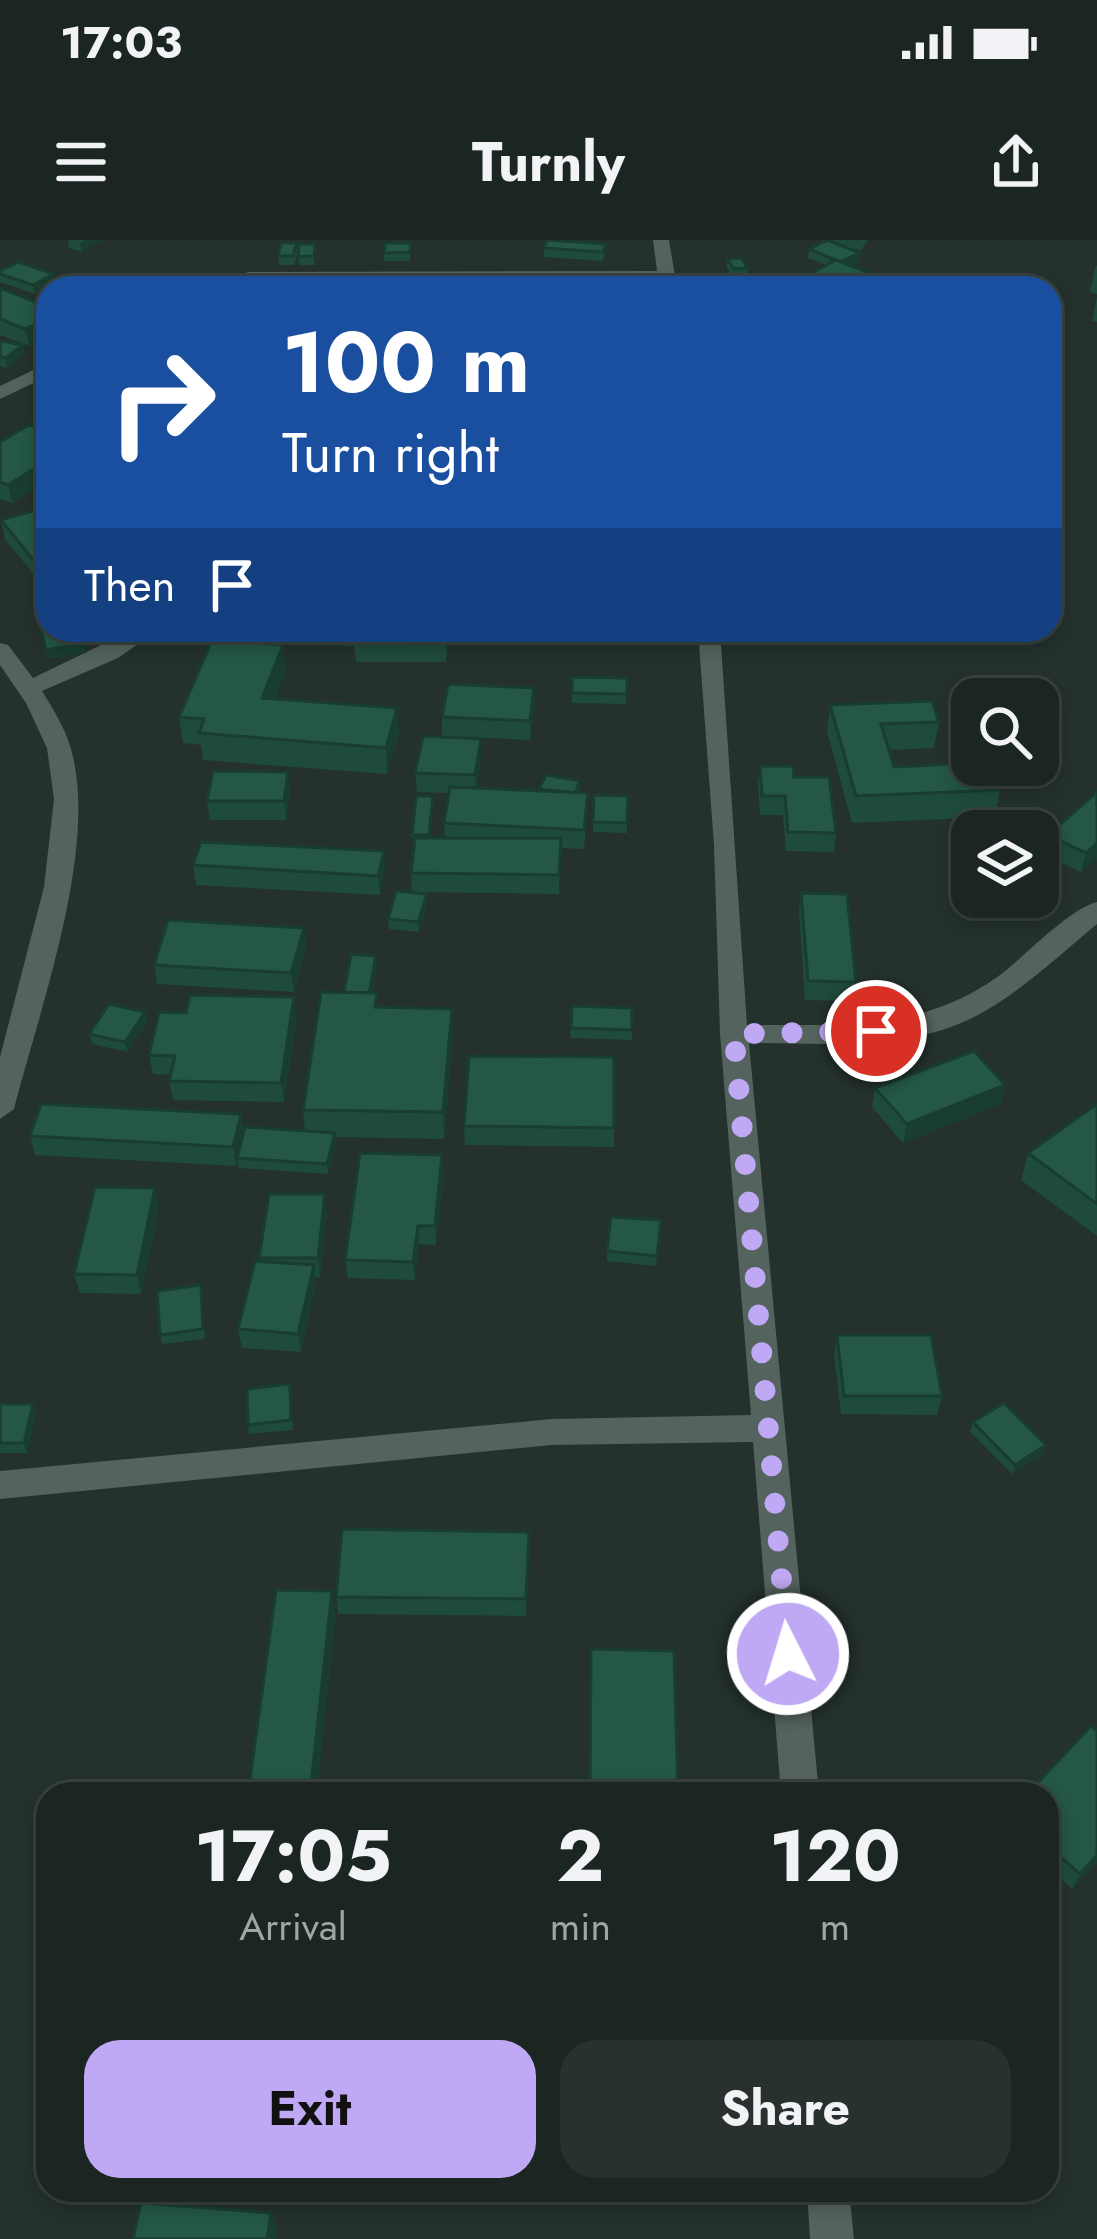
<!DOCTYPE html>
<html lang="en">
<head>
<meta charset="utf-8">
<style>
	body { margin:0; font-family:Jost,sans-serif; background:#28312e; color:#f1f3f6; height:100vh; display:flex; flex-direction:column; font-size:45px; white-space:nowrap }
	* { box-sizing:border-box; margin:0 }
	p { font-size:39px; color:#a0a5a5 }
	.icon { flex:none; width:66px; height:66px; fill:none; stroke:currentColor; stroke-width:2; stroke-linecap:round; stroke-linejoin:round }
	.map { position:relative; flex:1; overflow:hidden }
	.drawer { position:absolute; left:36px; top:1542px; width:1023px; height:420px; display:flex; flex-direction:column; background:#1b2521; border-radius:36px; box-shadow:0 6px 18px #0003,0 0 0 3px #39423f }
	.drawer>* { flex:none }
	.hud { position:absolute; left:36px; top:36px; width:1026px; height:366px; border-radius:36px; box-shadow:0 6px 18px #0003,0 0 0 3px #39423f; background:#1a4fa0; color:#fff; overflow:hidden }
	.controls { position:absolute; left:951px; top:438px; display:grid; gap:24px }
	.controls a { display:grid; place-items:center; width:108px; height:108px; border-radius:24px; background:#1b2521; box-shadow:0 6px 18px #0003,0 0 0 3px #39423f; font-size:60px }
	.pin { position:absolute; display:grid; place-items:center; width:102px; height:102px; color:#fff; margin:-51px; border:6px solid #fff; border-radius:50%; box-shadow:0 3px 12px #0007 }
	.me { position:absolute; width:132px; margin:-66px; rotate:355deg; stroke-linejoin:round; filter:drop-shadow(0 0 9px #0008) }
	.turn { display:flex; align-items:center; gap:42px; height:252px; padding:0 48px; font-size:54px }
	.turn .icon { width:156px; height:156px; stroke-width:2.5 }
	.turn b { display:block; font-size:84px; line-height:102px }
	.then { display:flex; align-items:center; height:114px; padding:0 48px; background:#0003; gap:24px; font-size:45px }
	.eta { display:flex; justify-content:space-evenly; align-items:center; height:204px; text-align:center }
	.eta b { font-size:72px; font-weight:700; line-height:84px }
	.primary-button { display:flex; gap:24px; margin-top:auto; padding:24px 48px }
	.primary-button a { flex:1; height:138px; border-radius:36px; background:#bfa9f4; color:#111; font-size:48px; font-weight:700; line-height:138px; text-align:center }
	.primary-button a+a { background:#28312e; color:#f1f3f6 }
	.status { display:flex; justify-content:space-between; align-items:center; height:84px; padding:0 60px; background:#1b2521; direction:ltr }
	.status svg { height:33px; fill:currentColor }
	header { display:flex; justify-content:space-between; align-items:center; height:156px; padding:0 48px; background:#1b2521; font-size:54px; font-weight:700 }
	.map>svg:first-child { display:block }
</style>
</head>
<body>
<div class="status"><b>17:03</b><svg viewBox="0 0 49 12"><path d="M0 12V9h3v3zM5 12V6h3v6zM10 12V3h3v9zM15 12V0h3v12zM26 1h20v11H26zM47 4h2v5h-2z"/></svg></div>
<header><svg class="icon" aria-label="menu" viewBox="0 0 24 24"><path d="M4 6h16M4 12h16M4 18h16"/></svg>Turnly<svg class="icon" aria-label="share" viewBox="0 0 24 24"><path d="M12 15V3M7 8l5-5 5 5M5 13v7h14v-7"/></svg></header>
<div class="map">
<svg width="1097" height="1999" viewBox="0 0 1097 1999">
	<rect width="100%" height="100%" fill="#24312c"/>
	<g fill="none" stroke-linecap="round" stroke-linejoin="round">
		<!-- minor -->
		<g fill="#54635d" fill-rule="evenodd">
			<polygon points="653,0 669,0 677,48 659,48 658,41 249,42 183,48 249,32 657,31"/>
			<polygon points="48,123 48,136 0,159 0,146"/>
			<path d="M132,390H158L118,418L42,451C55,472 68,493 73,517C96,616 39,771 14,869L0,879V817L44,647L54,559L47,508L26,463L0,425V403L8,405L33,438Z"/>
			<path d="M698,390H720L747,785C841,784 920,793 1000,735C1025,716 1069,669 1097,662V684C1057,717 1017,756 970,779C903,811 821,803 749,803L819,1554H781L753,1202L552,1205L0,1259V1231L552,1179L751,1175L720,794L714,605Z"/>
			<polygon points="807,1950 849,1950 854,1999 810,1999"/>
		</g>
	</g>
	<!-- wall -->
	<g fill="#1f4b3b">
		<polygon points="68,0 104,0 82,12 69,8"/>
		<polygon points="822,0 868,0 861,10 849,9 859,22 850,26 879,48 795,48 796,41 826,25 808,18 809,9 822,3"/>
		<polygon points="297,3 298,12 294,25 279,25 278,16"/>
		<polygon points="411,3 410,21 384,21 384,13"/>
		<polygon points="315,4 314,25 299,25 298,17"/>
		<polygon points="606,4 603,21 544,17 544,8"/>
		<polygon points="727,19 748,28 748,37 733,38 727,28"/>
		<polygon points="1097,25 1097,54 1090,52 1095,28"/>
		<polygon points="0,31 56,43 35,54 0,42"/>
		<polygon points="0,48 48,67 48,97 29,106 0,95"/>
		<polygon points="1097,57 1097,82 1092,81"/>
		<polygon points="0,103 23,105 24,114 7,128 0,126"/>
		<polygon points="48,191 48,241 12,263 0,259 0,202"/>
		<polygon points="48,267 48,352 5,299 1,280"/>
		<polygon points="319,390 448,390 446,422 356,422 354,406 321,405"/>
		<polygon points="283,405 286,431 275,459 397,468 399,494 387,534 203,520 201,505 183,503 179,477"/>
		<polygon points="572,437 627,438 626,464 572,463"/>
		<polygon points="830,465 939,482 934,508 889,510 894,527 1000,550 995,577 852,583 827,491"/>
		<polygon points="535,466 530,500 442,496 442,477"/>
		<polygon points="481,518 477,548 539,551 580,541 579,553 588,553 584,609 560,608 559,654 412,652 411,633 414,605 412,595 433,566 430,598 445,598 444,583 449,553 417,552 415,533"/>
		<polygon points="760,526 794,537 836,593 834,612 786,611 783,575 760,575 758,545"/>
		<polygon points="290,551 286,580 210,580 207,561"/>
		<polygon points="1097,552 1097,618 1081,632 1043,614 1048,595"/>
		<polygon points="594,555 627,583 627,593 593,592"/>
		<polygon points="384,611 385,630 380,655 196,645 193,625"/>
		<polygon points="801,653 856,742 853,761 805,760 799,672"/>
		<polygon points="427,664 419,692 389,689 388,679"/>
		<polygon points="304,688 306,708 294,752 157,744 154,725"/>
		<polygon points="376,716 377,726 372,753 378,767 453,795 444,899 335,897 336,903 328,934 239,928 238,921 236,926 35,915 30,896 305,891 303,870 344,752"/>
		<polygon points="572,766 632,768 632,800 570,798"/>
		<polygon points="145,772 147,782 128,812 92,804 89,794"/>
		<polygon points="297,776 284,862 173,860 169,841 171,835 153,834 149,815"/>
		<polygon points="875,848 1001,864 903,903 872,867"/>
		<polygon points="1097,864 1097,996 1021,940 1028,913"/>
		<polygon points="464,886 614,888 614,907 465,905"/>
		<polygon points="444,934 436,1005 419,1004 415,1040 348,1038 345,1020"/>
		<polygon points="155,948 159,967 141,1054 80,1053 74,1034"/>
		<polygon points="327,973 320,1037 315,1037 316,1044 301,1112 242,1108 238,1089 260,1021 259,1018"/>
		<polygon points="661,980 656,1026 607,1021 607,1011"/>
		<polygon points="201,1045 205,1099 162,1104 160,1095"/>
		<polygon points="837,1095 942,1156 937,1175 841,1174 834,1114"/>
		<polygon points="291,1154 293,1190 249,1194 248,1185"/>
		<polygon points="0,1164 36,1173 27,1213 0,1213"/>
		<polygon points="973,1182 1043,1214 1012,1234 970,1192"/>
		<polygon points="529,1292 526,1376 338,1374 336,1357"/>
		<polygon points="1097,1491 1097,1622 1072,1649 1047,1627 1047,1554"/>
	</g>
	<!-- shaded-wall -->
	<g fill="#193d30">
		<polygon points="86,0 104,0 82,12 80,3"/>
		<polygon points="860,13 859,22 839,31 840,22"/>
		<polygon points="54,34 56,43 35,54 33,45"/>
		<polygon points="880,37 879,48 859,48"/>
		<polygon points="48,78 48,97 29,106 25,89"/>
		<polygon points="23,105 24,114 7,128 5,118"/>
		<polygon points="48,220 48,241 12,263 8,245"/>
		<polygon points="84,403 86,413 48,419 46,410"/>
		<polygon points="283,405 286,431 266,484 262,458"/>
		<polygon points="534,448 535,466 530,500 530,481"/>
		<polygon points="397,468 399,494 387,534 386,508"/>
		<polygon points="481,499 481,518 476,555 475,535"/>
		<polygon points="288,532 290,551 286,580 284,561"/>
		<polygon points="1097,603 1097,618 1081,632 1086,613"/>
		<polygon points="384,611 385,630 380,655 378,636"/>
		<polygon points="427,654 427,664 419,692 418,682"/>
		<polygon points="304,688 306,708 294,752 291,733"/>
		<polygon points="376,716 377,726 370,764 369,754"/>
		<polygon points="294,757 297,776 284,862 281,843"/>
		<polygon points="452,769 453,795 444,899 443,872"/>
		<polygon points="145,772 147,782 128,812 125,802"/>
		<polygon points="1005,845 1001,864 903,903 907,884"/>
		<polygon points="241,874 244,893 236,926 233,907"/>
		<polygon points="335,893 336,903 328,934 327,924"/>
		<polygon points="442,915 444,934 436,1005 435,986"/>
		<polygon points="155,948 159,967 141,1054 137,1035"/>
		<polygon points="325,954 327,973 320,1037 318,1018"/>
		<polygon points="418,986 419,1004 415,1040 413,1022"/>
		<polygon points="314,1025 316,1044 301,1112 298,1094"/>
		<polygon points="33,1164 36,1173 27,1213 24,1203"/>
		<polygon points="1046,1205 1043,1214 1012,1234 1015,1225"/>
		<polygon points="332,1351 336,1375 317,1554 310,1554"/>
		<polygon points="1097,1615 1097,1622 1072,1649 1080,1634"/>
		<polygon points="271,1973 277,1989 275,1999 267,1999"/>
	</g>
	<!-- building -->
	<g fill="#245745" stroke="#193d30" stroke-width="3">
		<polygon points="547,0 606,4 603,12 544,8"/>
		<polygon points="828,0 860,13 840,22 809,9"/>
		<polygon points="281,3 297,3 293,16 278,16"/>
		<polygon points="385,3 411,3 410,12 384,13"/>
		<polygon points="299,4 315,4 314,16 298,17"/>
		<polygon points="741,18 748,28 734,29 727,19"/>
		<polygon points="836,20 880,37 859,48 815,48 796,41"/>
		<polygon points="18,22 54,34 33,45 0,34 0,31"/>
		<polygon points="0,48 48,67 48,78 25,89 0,79"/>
		<polygon points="2,101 23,105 5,118 0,117 0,103"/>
		<polygon points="29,185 48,191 48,220 8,245 0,242 0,202"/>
		<polygon points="48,267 48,338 1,280"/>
		<polygon points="48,375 48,390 80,390 84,403 46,410 38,377"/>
		<polygon points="356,390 446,390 445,404 354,403"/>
		<polygon points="212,400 283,405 262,458 397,468 386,508 199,493 204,479 179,477"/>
		<polygon points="572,437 627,438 627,454 572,453"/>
		<polygon points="448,444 534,448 530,481 442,477"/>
		<polygon points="932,461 939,482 881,484 894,527 972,523 972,525 991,525 1000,550 856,556 830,465"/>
		<polygon points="423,496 481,499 475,535 415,533"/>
		<polygon points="760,526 793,526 794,537 829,537 836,593 788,592 785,556 762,556"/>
		<polygon points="213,531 288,532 284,561 207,561"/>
		<polygon points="546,535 580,541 575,553 539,549"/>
		<polygon points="450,547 588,553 584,590 444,583"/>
		<polygon points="1097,552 1097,603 1086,613 1048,595"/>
		<polygon points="594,555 628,556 627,583 593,582"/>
		<polygon points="416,556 433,556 429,595 412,595"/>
		<polygon points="415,598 561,598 559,635 411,633"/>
		<polygon points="201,602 384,611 378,636 193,625"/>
		<polygon points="396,651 427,654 418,682 388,679"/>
		<polygon points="801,653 847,654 856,742 808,741"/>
		<polygon points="168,680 304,688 291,733 154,725"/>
		<polygon points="351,714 376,716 369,753 344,752"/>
		<polygon points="321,752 377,753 375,767 452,769 443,872 303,870"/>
		<polygon points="190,755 294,757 281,843 169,841 175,816 149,815 159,772 186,773"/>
		<polygon points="109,764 145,772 125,802 89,794"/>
		<polygon points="572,766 632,768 632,790 571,788"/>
		<polygon points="974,811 1005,845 907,884 875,848"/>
		<polygon points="469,816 614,817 614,888 464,886"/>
		<polygon points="41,864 241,874 233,907 30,896"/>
		<polygon points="1097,864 1097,964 1028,913"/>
		<polygon points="245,887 335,893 327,924 237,918"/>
		<polygon points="360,913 442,915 435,986 418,986 413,1022 345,1020"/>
		<polygon points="95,947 155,948 137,1035 74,1034"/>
		<polygon points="269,954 325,954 318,1018 259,1018"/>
		<polygon points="611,977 661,980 657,1016 607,1011"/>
		<polygon points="255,1021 314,1025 298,1094 238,1089"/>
		<polygon points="201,1045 203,1089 160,1095 157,1051"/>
		<polygon points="837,1095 931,1095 942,1156 844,1156"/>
		<polygon points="290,1144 291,1180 248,1185 247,1149"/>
		<polygon points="1004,1163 1046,1205 1015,1225 973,1182"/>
		<polygon points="0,1164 33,1164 24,1203 0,1203"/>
		<polygon points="342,1289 529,1292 526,1359 336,1357"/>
		<polygon points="276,1350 332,1351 310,1554 248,1554"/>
		<polygon points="591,1409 674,1411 678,1554 590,1554"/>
		<polygon points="1091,1486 1097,1491 1097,1615 1080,1634 1047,1605 1047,1554 1027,1554"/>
		<polygon points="476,1545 535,1550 534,1554 475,1554"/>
		<polygon points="141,1963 271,1973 267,1999 133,1999"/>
	</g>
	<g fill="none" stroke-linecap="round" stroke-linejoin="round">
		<!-- route -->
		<polyline stroke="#bfa9f4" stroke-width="21" stroke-dasharray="0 37.8" points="788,1414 734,794 876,791"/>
	</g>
</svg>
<div class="controls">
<a><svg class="icon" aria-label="search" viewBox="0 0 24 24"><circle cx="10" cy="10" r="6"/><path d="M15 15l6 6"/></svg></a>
<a><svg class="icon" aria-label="layers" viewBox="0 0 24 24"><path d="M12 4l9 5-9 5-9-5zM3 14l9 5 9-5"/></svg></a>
</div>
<div class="pin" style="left:876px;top:791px;background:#d93025"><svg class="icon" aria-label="arrive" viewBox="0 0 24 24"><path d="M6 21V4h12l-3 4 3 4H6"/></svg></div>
<svg class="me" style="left:788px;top:1414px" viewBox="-20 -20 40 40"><circle r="17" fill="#bfa9f4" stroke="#fff" stroke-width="3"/><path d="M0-11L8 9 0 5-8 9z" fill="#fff"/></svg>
<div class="hud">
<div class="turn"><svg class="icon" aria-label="right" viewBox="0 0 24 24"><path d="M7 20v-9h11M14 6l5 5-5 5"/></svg><div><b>100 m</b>Turn right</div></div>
<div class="then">Then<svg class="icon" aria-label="arrive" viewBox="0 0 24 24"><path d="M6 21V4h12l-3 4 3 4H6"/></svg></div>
</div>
<section class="drawer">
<div class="eta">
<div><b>17:05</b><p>Arrival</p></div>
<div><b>2</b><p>min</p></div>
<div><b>120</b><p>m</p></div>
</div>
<div class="primary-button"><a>Exit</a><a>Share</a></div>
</section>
</div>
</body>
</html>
